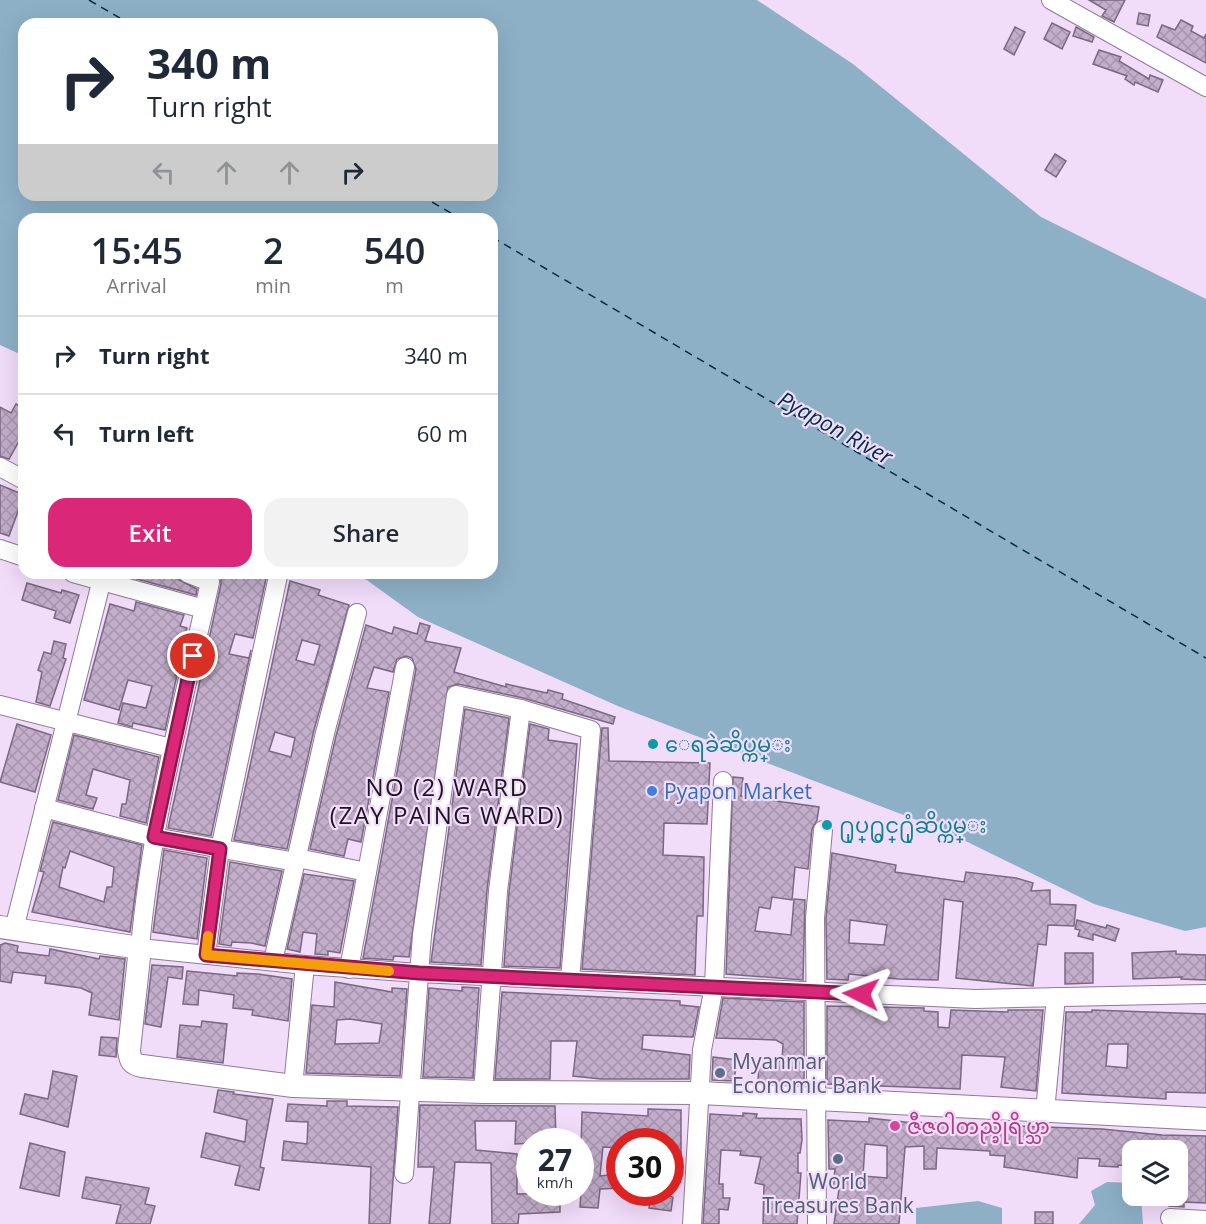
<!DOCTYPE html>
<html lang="en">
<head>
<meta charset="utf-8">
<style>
	body { margin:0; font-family:"Open Sans","Noto Sans Myanmar",sans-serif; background:#f2f2f3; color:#1f2937; height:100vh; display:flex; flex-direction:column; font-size:22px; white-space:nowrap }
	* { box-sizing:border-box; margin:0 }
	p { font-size:20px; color:#747a83 }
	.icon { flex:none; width:33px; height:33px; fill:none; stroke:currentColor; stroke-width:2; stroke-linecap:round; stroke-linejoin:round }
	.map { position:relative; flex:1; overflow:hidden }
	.side { position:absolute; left:18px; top:213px; width:480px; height:366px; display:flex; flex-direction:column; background:#fff; border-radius:18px; box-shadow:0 6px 24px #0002 }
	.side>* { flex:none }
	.top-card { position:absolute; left:18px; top:18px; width:480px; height:183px; border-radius:18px; box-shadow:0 6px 24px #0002; background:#fff; color:#1f2937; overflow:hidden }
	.tools { position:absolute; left:1122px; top:1140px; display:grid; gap:12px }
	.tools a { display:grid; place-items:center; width:66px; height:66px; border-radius:12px; background:#fff; box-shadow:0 6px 24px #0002; font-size:30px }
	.speed { position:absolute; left:516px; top:1128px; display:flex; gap:12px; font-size:30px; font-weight:700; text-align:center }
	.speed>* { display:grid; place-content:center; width:78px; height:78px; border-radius:50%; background:#fff; box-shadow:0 6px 24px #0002; line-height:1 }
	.speed small { font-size:15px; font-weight:400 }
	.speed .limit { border:9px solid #d22; background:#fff; color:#111 }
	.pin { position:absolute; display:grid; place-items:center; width:51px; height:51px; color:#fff; margin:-26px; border:3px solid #fff; border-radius:50%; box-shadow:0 2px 6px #0007 }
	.me { position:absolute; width:66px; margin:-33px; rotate:273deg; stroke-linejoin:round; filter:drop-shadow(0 0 4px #0008) }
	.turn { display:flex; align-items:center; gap:21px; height:126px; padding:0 30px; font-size:27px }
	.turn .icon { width:78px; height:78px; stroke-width:2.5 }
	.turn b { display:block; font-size:42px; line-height:51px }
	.lanes { display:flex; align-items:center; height:57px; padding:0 30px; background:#0003; justify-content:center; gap:30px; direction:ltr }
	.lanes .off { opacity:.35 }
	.eta { display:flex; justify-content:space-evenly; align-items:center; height:102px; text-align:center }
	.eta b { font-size:36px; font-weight:600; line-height:42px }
	.cta { display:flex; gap:12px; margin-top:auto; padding:12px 30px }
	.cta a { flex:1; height:69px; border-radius:18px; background:#db2777; color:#fff; font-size:24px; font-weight:600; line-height:69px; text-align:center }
	.cta a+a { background:#f2f2f3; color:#1f2937 }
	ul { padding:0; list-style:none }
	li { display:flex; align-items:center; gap:18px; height:78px; padding:0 30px; border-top:2px solid #e0e1e3 }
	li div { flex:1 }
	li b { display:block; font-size:22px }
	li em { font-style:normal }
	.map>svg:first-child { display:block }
</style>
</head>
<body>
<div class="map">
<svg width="1206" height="1224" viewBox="0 0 1206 1224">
	<defs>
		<pattern id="building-cross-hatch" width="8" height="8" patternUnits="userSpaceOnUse" patternTransform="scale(1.5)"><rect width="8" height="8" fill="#c2adca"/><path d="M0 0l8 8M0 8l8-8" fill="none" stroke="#a694ad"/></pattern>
	</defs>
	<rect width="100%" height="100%" fill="#f1dcfa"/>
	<!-- water -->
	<g fill="#8db0c7" fill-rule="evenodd">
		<path d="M0,0H757L853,64L1041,217L1206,299V927L1185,931L1094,904L943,830L620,707L418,617L357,573H492V219H24V356L0,345ZM24,24H492V195H24Z"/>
		<polygon points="1107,1182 1132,1183 1132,1196 1141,1196 1143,1224 1079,1224 1095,1205 1091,1191"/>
		<polygon points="978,1201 1002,1208 1002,1224 916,1224 916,1208"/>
	</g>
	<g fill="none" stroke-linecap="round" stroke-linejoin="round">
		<!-- ferry -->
		<g stroke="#002e46" stroke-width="1.5" stroke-dasharray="8 6" stroke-linecap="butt">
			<polyline points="89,0 130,24"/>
			<polyline points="420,195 461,219"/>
			<polyline points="492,237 1206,658"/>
		</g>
	</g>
	<!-- building -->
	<g fill="url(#building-cross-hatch)" stroke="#7b6883" stroke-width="1.5" fill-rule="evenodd">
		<polygon points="1089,0 1125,0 1114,22 1102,16 1106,10"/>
		<polygon points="1139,13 1150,15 1148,26 1137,24"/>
		<polygon points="1181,20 1193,26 1191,31 1204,38 1206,34 1206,63 1157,37 1162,25 1175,30"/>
		<polygon points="1052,23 1070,32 1062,49 1044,39"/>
		<polygon points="1015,27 1025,32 1014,55 1004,49"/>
		<polygon points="1076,27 1094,37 1092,42 1073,36"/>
		<polygon points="1099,50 1121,57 1119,61 1149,79 1150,75 1163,80 1158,92 1135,82 1134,85 1125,79 1127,76 1093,64"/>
		<polygon points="1055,154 1066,161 1056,177 1045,170"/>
		<polygon points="16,404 24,408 24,432 9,459 0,456 0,407 11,413"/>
		<polygon points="0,485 24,495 9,536 0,533"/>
		<polygon points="115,573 176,573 179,580 197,589 196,595"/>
		<polygon points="221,573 267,574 253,638 235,634 229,654 249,658 251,650 211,836 168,828 221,584"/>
		<path d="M290,581L320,590L318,595L349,605L314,730L287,849L234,840ZM302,640L320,645L314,665L296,660ZM275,732L295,738L291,757L269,751Z"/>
		<polygon points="27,583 61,593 62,590 79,595 70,623 54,618 56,611 22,600"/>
		<polygon points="136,602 184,615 180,626 187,628 175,675 177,675 165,730 133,723 132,727 118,723 123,703 146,708 152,686 128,680 119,710 84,700 110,604 134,611"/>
		<polygon points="420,623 430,626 425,641 461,648 454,672 506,687 506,684 547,693 548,690 563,694 562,699 615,717 613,724 523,698 458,684 448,687 409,957 394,956 393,960 363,958 416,669 412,658 406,656 397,659 393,672 374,667 367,688 389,692 361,842 348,839 344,856 310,849 336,736 366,625 392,634 394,627 417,634"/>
		<polygon points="54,641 66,644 63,658 66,659 50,706 36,702 42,672 38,670 44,652 51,654"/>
		<polygon points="465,709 509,718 487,890 481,965 431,962"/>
		<polygon points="17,724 51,735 35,792 0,782"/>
		<polygon points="530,724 549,729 548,740 577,744 560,968 504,966 509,892"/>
		<polygon points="602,728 608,728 609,761 710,763 707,824 664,823 663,855 704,857 703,916 697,916 695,975 582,969"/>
		<polygon points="74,735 159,757 146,823 120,816 122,804 126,804 130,780 93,769 86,795 97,798 93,809 58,800"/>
		<polygon points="733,777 743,778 741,796 819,807 817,820 812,829 808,869 795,867 792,900 772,897 770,909 759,907 755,931 791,935 794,899 805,900 803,980 726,974"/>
		<path d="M53,822L142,845L130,932L32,912L44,872L40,871ZM70,851L114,867L112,887H107L104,902L59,887L63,867L65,868Z"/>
		<polygon points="164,850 207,858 197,939 153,932"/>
		<path d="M832,853L896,865L895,872L964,882L966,872L1016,878L1033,883L1031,891L1050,890V904L1076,905L1074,926L1048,925L1046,945L1038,944L1033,986L956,978L963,902L944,899L938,980L898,979L849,974L848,980L827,979L826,918ZM850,920L887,925L884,945L849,943Z"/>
		<polygon points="230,862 282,871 265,946 251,943 232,942 231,946 219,944"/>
		<polygon points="304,874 354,881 340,953 328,951 328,955 315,954 317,934 303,932 300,952 287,949"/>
		<polygon points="1077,920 1106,928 1107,925 1119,929 1115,941 1093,934 1093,940 1078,936 1080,930 1075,929"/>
		<polygon points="5,943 18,946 17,952 49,956 50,949 99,959 100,956 125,959 119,1020 89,1015 92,993 81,988 45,983 46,976 13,972 11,983 0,981 0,945"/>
		<polygon points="1176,951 1176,954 1206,955 1206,980 1181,979 1182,977 1133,979 1132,953"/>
		<polygon points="1065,953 1093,953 1093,983 1065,984"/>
		<polygon points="152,965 183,967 182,979 168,977 161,1027 145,1024"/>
		<polygon points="187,971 237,976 237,973 258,974 292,979 288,1021 252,1015 253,1010 233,1008 234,995 199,990 198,1005 183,1004"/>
		<path d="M335,982L392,992V988L407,989L400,1076L306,1073L312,1005L334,1007ZM350,1019L382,1024L379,1043L335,1044L337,1020Z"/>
		<polygon points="462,987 479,988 473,1078 423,1077 429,988 462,991"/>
		<polygon points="502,992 680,1001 680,1005 699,1007 693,1037 643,1035 642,1049 690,1055 689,1079 601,1079 573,1076 577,1041 551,1041 550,1079 495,1079"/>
		<polygon points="723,998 804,1002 804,1085 758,1082 759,1061 782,1061 783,1044 776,1040 716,1038"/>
		<polygon points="827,1006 924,1008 924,1011 938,1012 938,1027 949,1028 951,1010 1008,1012 1008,1010 1043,1010 1036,1091 1001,1087 1005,1057 962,1055 960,1089 827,1084"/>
		<path d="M1092,1010L1206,1014V1093L1166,1092V1099L1062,1093L1066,1012H1092ZM1108,1044H1128L1127,1068L1106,1066Z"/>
		<polygon points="202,1021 227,1024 223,1063 177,1057 180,1025 201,1027"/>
		<polygon points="101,1037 117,1038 116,1057 99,1055"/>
		<polygon points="713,1057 737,1060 734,1081 712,1080"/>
		<polygon points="53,1071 77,1076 68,1127 20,1114 25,1094 48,1099"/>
		<polygon points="218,1090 234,1092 233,1094 273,1099 260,1167 264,1168 259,1190 235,1185 240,1166 201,1157 206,1133 245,1142 247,1120 214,1112"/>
		<polygon points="327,1101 347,1101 347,1106 398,1107 390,1224 369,1224 371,1167 282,1160 284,1141 307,1144 308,1122 286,1121 288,1104 327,1106"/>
		<polygon points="420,1105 555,1106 556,1142 515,1144 516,1121 475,1121 476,1150 517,1154 517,1194 560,1193 560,1212 519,1214 518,1224 492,1224 491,1163 455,1162 450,1224 429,1224 434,1167 418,1167"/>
		<polygon points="648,1109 681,1110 681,1156 670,1156 670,1142 620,1142 620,1148 603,1147 600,1176 620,1174 620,1188 600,1189 598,1208 580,1207 584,1150 581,1150 582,1112 648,1116"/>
		<polygon points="743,1113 757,1114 756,1118 801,1119 802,1140 800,1153 798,1153 798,1173 801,1173 797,1224 763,1224 764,1185 755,1183 761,1157 740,1155 741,1151 721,1150 719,1184 723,1184 723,1198 730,1198 728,1210 719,1209 719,1224 703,1224 710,1114 743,1116"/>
		<path d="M869,1118L905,1122L1102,1129L1162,1135L1206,1136V1203L1184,1202V1207L1169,1206L1170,1196H1178V1150H1132V1166L1118,1165V1167L1099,1166L1100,1159L1078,1158L1077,1178L1004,1167L1005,1156L990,1155V1151L937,1148L936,1169H924V1146L905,1147L899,1224H834L839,1189L833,1188L835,1169H829L828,1120L869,1122ZM865,1144L887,1146V1178L863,1176Z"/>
		<polygon points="30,1143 65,1152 59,1196 20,1188"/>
		<polygon points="86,1177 149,1188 145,1204 155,1206 150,1224 116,1224 121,1205 82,1198"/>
		<polygon points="651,1193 673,1197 671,1211 649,1208"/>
		<rect x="1035" y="1212" width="18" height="12"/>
	</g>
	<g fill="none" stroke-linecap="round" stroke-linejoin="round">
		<defs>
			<g id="minor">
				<polyline points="1051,0 1206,87"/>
				<polyline points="0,467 24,480"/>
				<polyline points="0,549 24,557"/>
				<path d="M73,573L204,609C178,722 150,833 140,948L305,965L419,973L975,999L1206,994"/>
				<polyline points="187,573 210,582 204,609"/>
				<polyline points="0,705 171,748"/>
				<polyline points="44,808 154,837 296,862"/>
				<polyline points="297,858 367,872"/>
				<polyline points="14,929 101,583"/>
				<polyline points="206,955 220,849 278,576"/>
				<polyline points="273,961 325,733 357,613"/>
				<polyline points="349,969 405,667"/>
				<polyline points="293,1086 305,965"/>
				<polyline points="483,1092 498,891 521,709"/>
				<polyline points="1045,1111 1056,997"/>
				<polyline points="404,1174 422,935 456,695 521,709 591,730 570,980"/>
				<polyline points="1170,1218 1206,1220"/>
				<polyline points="692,1224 702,1050 714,986 723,781"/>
				<polyline points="817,1224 815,918 823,830"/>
			</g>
			<path id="major" d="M0,927L140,948L129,1050C130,1061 132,1064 142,1066L293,1086L483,1092L700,1093L1206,1119"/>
		</defs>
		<!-- minor casing -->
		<use href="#minor" stroke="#8e7b96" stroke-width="20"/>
		<!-- major casing -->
		<use href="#major" stroke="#8e7b96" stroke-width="24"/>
		<!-- minor -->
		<use href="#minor" stroke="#fff" stroke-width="18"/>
		<!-- major -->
		<use href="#major" stroke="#fff" stroke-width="22"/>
	</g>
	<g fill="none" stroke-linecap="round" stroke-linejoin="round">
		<defs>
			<polyline id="route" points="193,656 154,837 220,849 206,955 419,973 861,994"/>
		</defs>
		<!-- route casing -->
		<use href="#route" stroke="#8e194d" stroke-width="15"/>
		<!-- route -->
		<use href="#route" stroke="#db2777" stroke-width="10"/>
		<!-- slow -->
		<polyline stroke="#f59e0b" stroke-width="10" points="208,936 206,955 389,971"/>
	</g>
	<!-- markers -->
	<g fill="#0f9aa8" stroke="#f1dcfa" stroke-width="2">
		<circle cx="653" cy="744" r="6"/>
		<circle cx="827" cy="825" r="6"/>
	</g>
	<circle fill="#3f7fe0" stroke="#f1dcfa" stroke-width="2" cx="652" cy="791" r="6"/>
	<g fill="#5c6f8a" stroke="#f1dcfa" stroke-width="2">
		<circle cx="720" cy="1073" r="6"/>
		<circle cx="838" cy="1159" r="6"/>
	</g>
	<circle fill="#d1479c" stroke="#f1dcfa" stroke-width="2" cx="895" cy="1126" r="6"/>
	<g text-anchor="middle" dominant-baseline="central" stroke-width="4.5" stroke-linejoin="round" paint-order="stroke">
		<!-- culture labels -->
		<g font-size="21" fill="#0d838f" stroke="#f1dcfa" text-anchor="start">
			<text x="665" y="744">ေရခဲဆိပ္ကမ္း</text>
			<text x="839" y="825">႐ုပ္႐ွင္႐ုံဆိပ္ကမ္း</text>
		</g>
		<!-- shop labels -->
		<g font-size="21" fill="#366cbe" stroke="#f1dcfa" text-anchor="start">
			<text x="664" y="791">Pyapon Market</text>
		</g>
		<!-- service labels -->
		<g font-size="21" fill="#4e5e75" stroke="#f1dcfa" text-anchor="start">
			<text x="732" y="1061">Myanmar<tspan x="732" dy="24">Economic Bank</tspan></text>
			<text x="838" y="1181" text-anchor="middle">World<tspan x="838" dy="24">Treasures Bank</tspan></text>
		</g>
		<!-- hotel labels -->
		<g font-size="21" fill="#b23c85" stroke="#f1dcfa" text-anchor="start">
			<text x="907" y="1126">ဇီဇဝါတည္ခိုရိပ္သာ</text>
		</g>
		<!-- water labels -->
		<g font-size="22" font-style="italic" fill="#002e46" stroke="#f1dcfa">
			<text transform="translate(836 427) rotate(29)">Pyapon River</text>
		</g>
		<!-- quarter labels -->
		<g font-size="24" letter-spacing="1.5" fill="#1c151f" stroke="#f1dcfa">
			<text x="447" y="786">NO (2) WARD<tspan x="447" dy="28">(ZAY PAING WARD)</tspan></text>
		</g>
	</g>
</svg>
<div class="tools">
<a><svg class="icon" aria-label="layers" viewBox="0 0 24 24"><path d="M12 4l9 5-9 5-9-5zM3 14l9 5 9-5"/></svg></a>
</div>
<div class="speed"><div>27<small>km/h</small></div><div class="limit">30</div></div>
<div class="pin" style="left:193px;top:656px;background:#d93025"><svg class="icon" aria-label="arrive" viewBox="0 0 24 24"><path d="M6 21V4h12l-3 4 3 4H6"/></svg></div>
<svg class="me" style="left:861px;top:994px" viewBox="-20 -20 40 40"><path d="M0-17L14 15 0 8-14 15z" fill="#db2777" stroke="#fff" stroke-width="4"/></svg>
<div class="top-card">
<div class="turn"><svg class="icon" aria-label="right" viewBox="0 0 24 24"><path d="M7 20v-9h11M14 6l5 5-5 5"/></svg><div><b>340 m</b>Turn right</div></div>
<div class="lanes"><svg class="icon off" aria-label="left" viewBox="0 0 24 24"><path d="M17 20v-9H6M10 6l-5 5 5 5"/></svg><svg class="icon off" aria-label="ahead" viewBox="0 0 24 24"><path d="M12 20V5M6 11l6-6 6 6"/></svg><svg class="icon off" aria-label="ahead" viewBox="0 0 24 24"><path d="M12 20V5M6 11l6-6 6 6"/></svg><svg class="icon" aria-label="right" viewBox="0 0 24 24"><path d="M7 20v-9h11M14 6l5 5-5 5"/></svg></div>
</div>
<section class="side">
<div class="eta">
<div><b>15:45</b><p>Arrival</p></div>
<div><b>2</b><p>min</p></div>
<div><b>540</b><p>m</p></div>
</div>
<ul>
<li><svg class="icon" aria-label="right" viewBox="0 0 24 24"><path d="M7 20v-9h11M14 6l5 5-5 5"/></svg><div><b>Turn right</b></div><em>340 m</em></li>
<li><svg class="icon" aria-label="left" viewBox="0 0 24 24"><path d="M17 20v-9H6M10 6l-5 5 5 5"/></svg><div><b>Turn left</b></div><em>60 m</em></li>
</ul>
<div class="cta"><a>Exit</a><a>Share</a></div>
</section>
</div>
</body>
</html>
